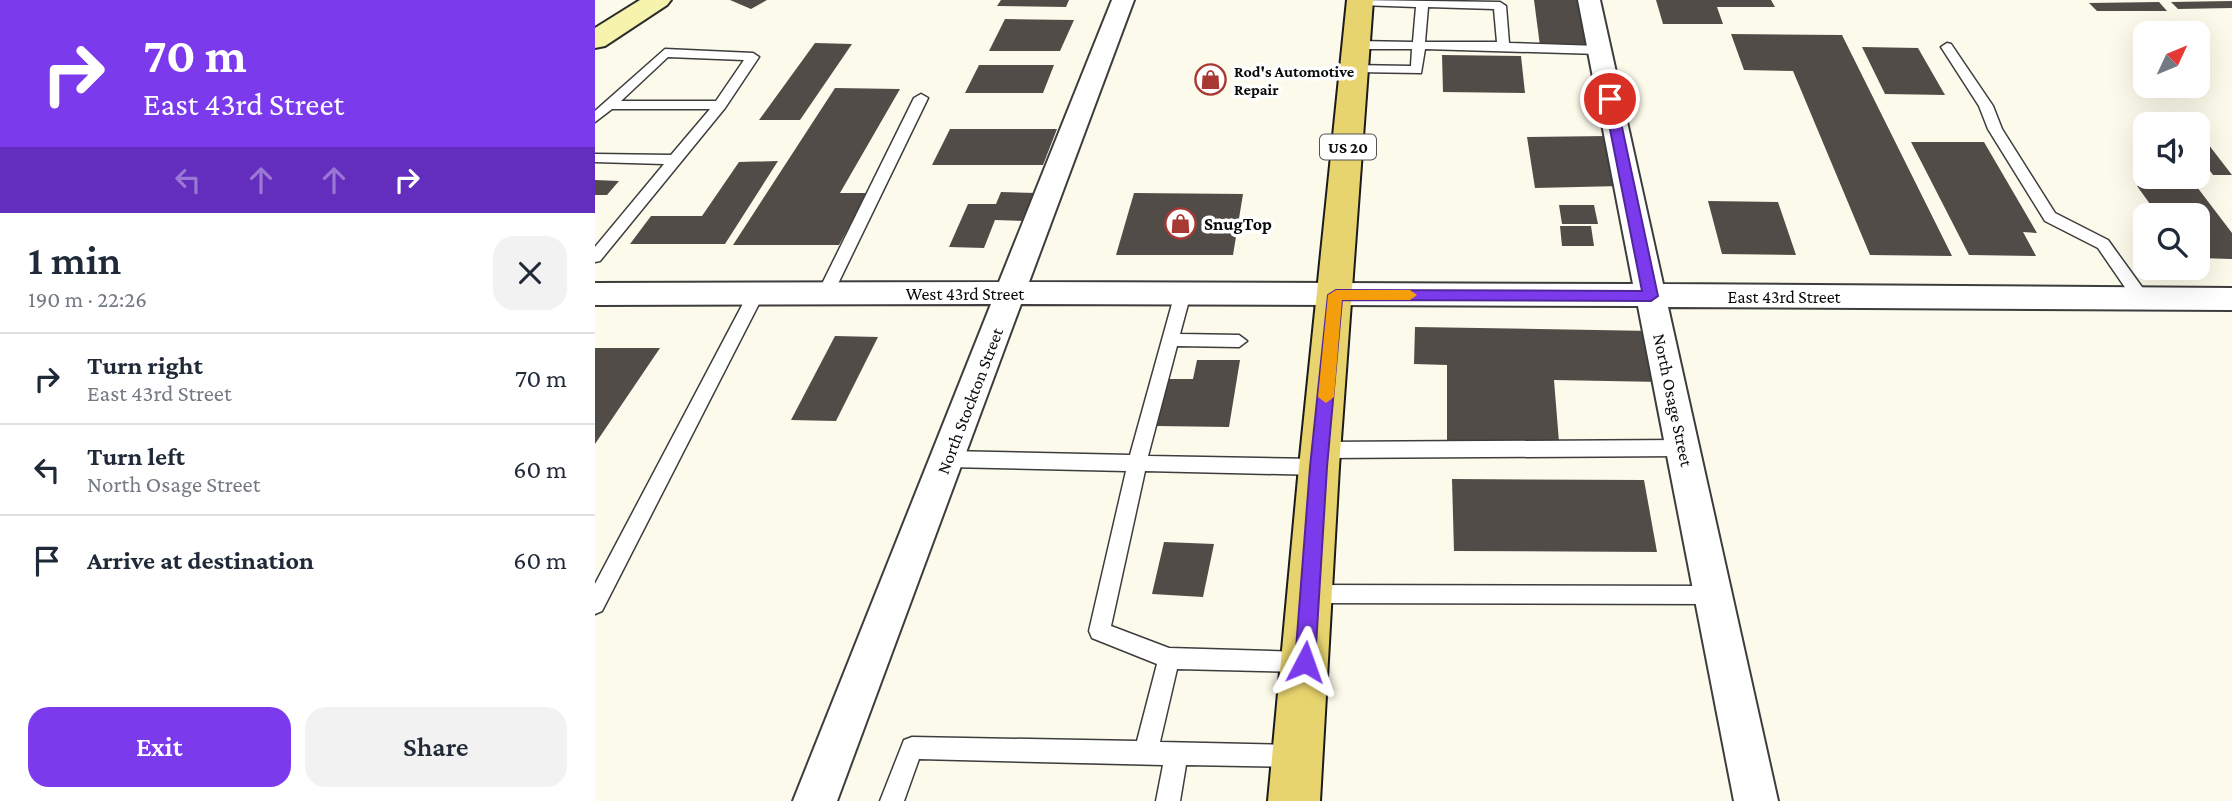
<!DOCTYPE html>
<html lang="en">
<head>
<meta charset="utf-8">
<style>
	body { margin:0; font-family:"Crimson Pro",serif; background:#f2f2f3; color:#1f2937; height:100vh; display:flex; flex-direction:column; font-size:26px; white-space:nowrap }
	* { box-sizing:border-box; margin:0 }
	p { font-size:23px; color:#747a83 }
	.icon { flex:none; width:38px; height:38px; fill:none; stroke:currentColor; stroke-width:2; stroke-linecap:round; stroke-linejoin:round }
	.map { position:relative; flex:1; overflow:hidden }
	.sheet { display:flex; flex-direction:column; background:#fff; width:595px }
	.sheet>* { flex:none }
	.hud { background:#7c3aed; color:#fff; overflow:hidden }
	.needle { width:46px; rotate:46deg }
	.fabs { position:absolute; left:1538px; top:21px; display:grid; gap:14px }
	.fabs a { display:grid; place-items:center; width:77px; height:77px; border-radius:14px; background:#fff; box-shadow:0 7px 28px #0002; font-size:35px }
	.pin { position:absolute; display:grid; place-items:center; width:60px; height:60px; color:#fff; margin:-30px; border:4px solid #fff; border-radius:50%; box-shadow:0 2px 7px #0007 }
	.me { position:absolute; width:77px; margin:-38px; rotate:4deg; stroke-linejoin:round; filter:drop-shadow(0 0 5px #0008) }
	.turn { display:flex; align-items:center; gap:24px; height:147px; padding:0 28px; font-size:32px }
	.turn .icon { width:91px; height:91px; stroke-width:2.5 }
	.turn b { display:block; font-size:49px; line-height:60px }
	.lanes { display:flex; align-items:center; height:66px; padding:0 28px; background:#0003; justify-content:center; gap:35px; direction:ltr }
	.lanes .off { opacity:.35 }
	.round { display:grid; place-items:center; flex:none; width:74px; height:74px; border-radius:21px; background:#f2f2f3 }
	.head { display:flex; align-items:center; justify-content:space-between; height:119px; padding:0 28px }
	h1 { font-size:42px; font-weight:600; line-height:52px }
	.action { display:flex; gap:14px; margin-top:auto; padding:14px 28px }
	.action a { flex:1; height:80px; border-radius:21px; background:#7c3aed; color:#fff; font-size:28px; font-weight:600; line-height:80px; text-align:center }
	.action a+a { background:#f2f2f3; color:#1f2937 }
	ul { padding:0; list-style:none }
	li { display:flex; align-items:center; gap:21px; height:91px; padding:0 28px; border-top:2px solid #e0e1e3 }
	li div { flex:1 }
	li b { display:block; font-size:26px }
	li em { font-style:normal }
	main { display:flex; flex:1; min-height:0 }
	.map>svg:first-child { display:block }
</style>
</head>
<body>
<main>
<section class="sheet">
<div class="hud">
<div class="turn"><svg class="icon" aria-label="right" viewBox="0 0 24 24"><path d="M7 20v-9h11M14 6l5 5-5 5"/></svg><div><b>70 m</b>East 43rd Street</div></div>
<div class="lanes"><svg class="icon off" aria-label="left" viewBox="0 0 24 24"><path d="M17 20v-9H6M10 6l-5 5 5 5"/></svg><svg class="icon off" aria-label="ahead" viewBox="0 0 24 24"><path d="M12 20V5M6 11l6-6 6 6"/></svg><svg class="icon off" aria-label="ahead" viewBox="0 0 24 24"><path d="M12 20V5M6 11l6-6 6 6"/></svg><svg class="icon" aria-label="right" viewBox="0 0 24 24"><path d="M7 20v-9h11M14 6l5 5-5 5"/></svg></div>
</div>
<div class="head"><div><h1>1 min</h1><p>190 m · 22:26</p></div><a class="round"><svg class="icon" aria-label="close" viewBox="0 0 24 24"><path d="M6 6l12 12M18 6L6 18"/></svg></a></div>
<ul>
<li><svg class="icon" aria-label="right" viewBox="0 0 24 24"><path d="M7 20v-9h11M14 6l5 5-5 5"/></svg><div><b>Turn right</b><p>East 43rd Street</p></div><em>70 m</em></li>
<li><svg class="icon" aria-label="left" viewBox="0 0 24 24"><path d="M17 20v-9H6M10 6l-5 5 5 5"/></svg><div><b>Turn left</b><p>North Osage Street</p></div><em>60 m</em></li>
<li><svg class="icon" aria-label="arrive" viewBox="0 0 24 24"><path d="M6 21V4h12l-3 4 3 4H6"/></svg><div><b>Arrive at destination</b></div><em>60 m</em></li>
</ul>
<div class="action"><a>Exit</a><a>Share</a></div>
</section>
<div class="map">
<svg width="1637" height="801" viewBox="0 0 1637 801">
	<rect width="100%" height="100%" fill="#fcfaea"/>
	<!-- building -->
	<g fill="#514c48">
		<polygon points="135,0 172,0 156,9"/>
		<polygon points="406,0 474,0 471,7 402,6"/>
		<polygon points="939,0 984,0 993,46 945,46"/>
		<polygon points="1061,0 1176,0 1180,7 1122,7 1128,24 1068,24"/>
		<polygon points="1637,1 1637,8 1583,9 1576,2"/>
		<polygon points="1564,2 1572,11 1502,11 1494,3"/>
		<polygon points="410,19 479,20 465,51 394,51"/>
		<polygon points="1136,34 1247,35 1357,256 1275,255 1198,71 1149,70"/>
		<polygon points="220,43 257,44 205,120 164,120"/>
		<polygon points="1267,47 1323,48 1350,95 1290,94"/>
		<polygon points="847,55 926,56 930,93 848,92"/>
		<polygon points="384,65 459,65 448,93 370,93"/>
		<polygon points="605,75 630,75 627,86 602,86"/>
		<polygon points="240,88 305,89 245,193 273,193 244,245 138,245"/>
		<polygon points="355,129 462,129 448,165 337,165"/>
		<polygon points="1603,131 1637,175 1618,175 1603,154"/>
		<polygon points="1013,136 1026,186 940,188 932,137"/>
		<polygon points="1316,142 1389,142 1442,233 1428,232 1441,256 1374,255"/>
		<polygon points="183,161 130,244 35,244 56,216 107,216 144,162"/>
		<polygon points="0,180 24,181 12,195 0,195"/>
		<polygon points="1542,186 1602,187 1637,233 1637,259 1603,258 1603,215 1563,215"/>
		<polygon points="406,192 442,193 431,221 400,220 389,248 354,247 373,204 401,204"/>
		<polygon points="539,193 648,194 638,255 521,255"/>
		<polygon points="1113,201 1183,202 1201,255 1127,254"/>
		<polygon points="964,205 999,205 1003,224 967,224"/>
		<polygon points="965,226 996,226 999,246 967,246"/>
		<polygon points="820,327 1058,331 1067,382 959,380 964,442 852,440 852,365 819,364"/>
		<polygon points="240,336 283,337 241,421 196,420"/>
		<polygon points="0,348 65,348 0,444"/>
		<polygon points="602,360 645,360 634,427 562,426 572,379 598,379"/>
		<polygon points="857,479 1049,480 1062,552 859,551"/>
		<polygon points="569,542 619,544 608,597 557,594"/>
	</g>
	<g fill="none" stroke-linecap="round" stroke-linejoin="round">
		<defs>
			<g id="lane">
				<path d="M760,0L905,2L911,6L914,43L1004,46L1010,50L1004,54L830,49L826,73L760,72L756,71V65L816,66L817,49H762L756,45L762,41L818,42L821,7L765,5ZM833,7L899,9L902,42H830Z"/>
				<polygon points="1352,43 1356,44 1398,106 1407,129 1460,213 1513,240 1552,294 1554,298 1552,302 1540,302 1503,248 1450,221 1393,129 1384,106 1346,47"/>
				<path d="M70,49L158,53L164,57L130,108L5,261L0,262V247L69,164L0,162V154L76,155L115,109H17L0,122V111ZM73,57L149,60L121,101H26Z"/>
				<polygon points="326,94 333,98 238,294 236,298 224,298 222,294 319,98"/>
				<polygon points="588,287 596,293 585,334 644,335 652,341 644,347 582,346 553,456 724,459 731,461 733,467 731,473 724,475 550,471 516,626 574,648 707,652 715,655 718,662 715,669 707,672 582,669 565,742 699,745 707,748 710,756 707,764 699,767 591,765 585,801 561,801 568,765 324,759 309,801 285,801 309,740 317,737 542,741 562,664 497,638 494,631 531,471 353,467 347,464 344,459 347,454 353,451 535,455 580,293"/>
				<polygon points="161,288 169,294 7,611 0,614 0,584 153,294"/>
				<polygon points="1088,440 1094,443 1097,448 1094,453 1088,456 726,458 720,455 717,450 720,445 726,442"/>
				<polygon points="715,585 1118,586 1125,588 1128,595 1125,602 1118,604 715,603 708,601 705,594 708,587"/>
			</g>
			<polygon id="street" points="517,0 539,0 434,282 1038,284 983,0 1005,0 1068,284 1637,288 1637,310 1073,307 1183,801 1139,801 1043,306 426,304 242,801 198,801 396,304 0,305 0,283 404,282"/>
			<polygon id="secondary" points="45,0 76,0 72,5 10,46 0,48 0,28"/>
			<polygon id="primary" points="752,0 778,0 744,467 725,801 673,801 704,467"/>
		</defs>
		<!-- lane casing -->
		<use href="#lane" stroke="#3d3d3d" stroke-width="3"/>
		<!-- street casing -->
		<use href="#street" stroke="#3d3d3d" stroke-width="4"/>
		<!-- secondary casing -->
		<use href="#secondary" stroke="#2c2c2c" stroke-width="4"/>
		<!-- primary casing -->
		<use href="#primary" stroke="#1b1b1b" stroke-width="4"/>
		<!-- lane -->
		<use href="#lane" fill="#fff" fill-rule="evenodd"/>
		<!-- street -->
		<use href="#street" fill="#fff" fill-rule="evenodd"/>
		<!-- secondary -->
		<use href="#secondary" fill="#f5f3ac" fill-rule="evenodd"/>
		<!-- primary -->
		<use href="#primary" fill="#e8d46e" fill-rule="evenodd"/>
	</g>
	<!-- route -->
	<polygon fill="#7c3aed" stroke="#51269a" stroke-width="2" points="1015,96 1021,99 1063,296 1056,301 747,300 732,467 720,662 717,669 710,671 703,669 700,662 715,467 733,295 741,290 1047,291 1009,99"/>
	<!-- slow -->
	<polygon fill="#f59e0b" points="741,290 815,290 822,295 815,300 747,300 739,397 731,403 723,397 733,295"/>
	<!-- icons -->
	<defs>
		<symbol id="shop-ring" viewBox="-11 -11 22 22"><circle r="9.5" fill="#fff" stroke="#a83834" stroke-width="1.5"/><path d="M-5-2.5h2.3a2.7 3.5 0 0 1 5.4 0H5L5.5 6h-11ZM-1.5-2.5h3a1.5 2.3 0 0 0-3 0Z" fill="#a83834"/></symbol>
	</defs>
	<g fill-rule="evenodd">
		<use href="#shop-ring" x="598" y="62" width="35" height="35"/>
		<use href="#shop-ring" x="568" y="206" width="35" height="35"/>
	</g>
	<g text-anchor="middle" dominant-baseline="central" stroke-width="7" stroke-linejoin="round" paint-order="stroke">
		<!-- far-poi labels -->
		<g font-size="16" font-weight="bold" fill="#0a0a0a" stroke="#fff" text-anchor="start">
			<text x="639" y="71">Rod's Automotive<tspan x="639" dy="18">Repair</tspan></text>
		</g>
		<!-- shield labels -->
		<rect fill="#fff" stroke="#545454" stroke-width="2" x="725" y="134.5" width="56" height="25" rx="5"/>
		<g font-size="16" font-weight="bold" fill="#0a0a0a">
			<text x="753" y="147">US 20</text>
		</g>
		<!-- poi labels -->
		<g font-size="18" font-weight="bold" fill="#0a0a0a" stroke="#fff" text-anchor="start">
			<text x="609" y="224">SnugTop</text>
		</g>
		<!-- street labels -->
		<g font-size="18" fill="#0a0a0a" stroke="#fff">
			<text x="370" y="294">West 43rd Street</text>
			<text x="1189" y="297">East 43rd Street</text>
			<text transform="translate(1078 400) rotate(78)">North Osage Street</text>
			<text transform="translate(375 401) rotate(-69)">North Stockton Street</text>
		</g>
	</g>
</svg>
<div class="fabs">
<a><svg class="needle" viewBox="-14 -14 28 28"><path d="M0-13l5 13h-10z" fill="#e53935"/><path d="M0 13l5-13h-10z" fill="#747a83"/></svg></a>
<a><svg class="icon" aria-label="sound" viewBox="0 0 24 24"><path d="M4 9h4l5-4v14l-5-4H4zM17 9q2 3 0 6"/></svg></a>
<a><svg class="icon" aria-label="search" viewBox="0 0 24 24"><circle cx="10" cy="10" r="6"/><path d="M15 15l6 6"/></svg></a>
</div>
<div class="pin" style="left:1015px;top:99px;background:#d93025"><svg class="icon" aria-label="arrive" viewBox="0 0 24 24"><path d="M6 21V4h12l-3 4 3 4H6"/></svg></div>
<svg class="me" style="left:710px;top:662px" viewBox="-20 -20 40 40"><path d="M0-17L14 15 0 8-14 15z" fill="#7c3aed" stroke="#fff" stroke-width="4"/></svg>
</div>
</main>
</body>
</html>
